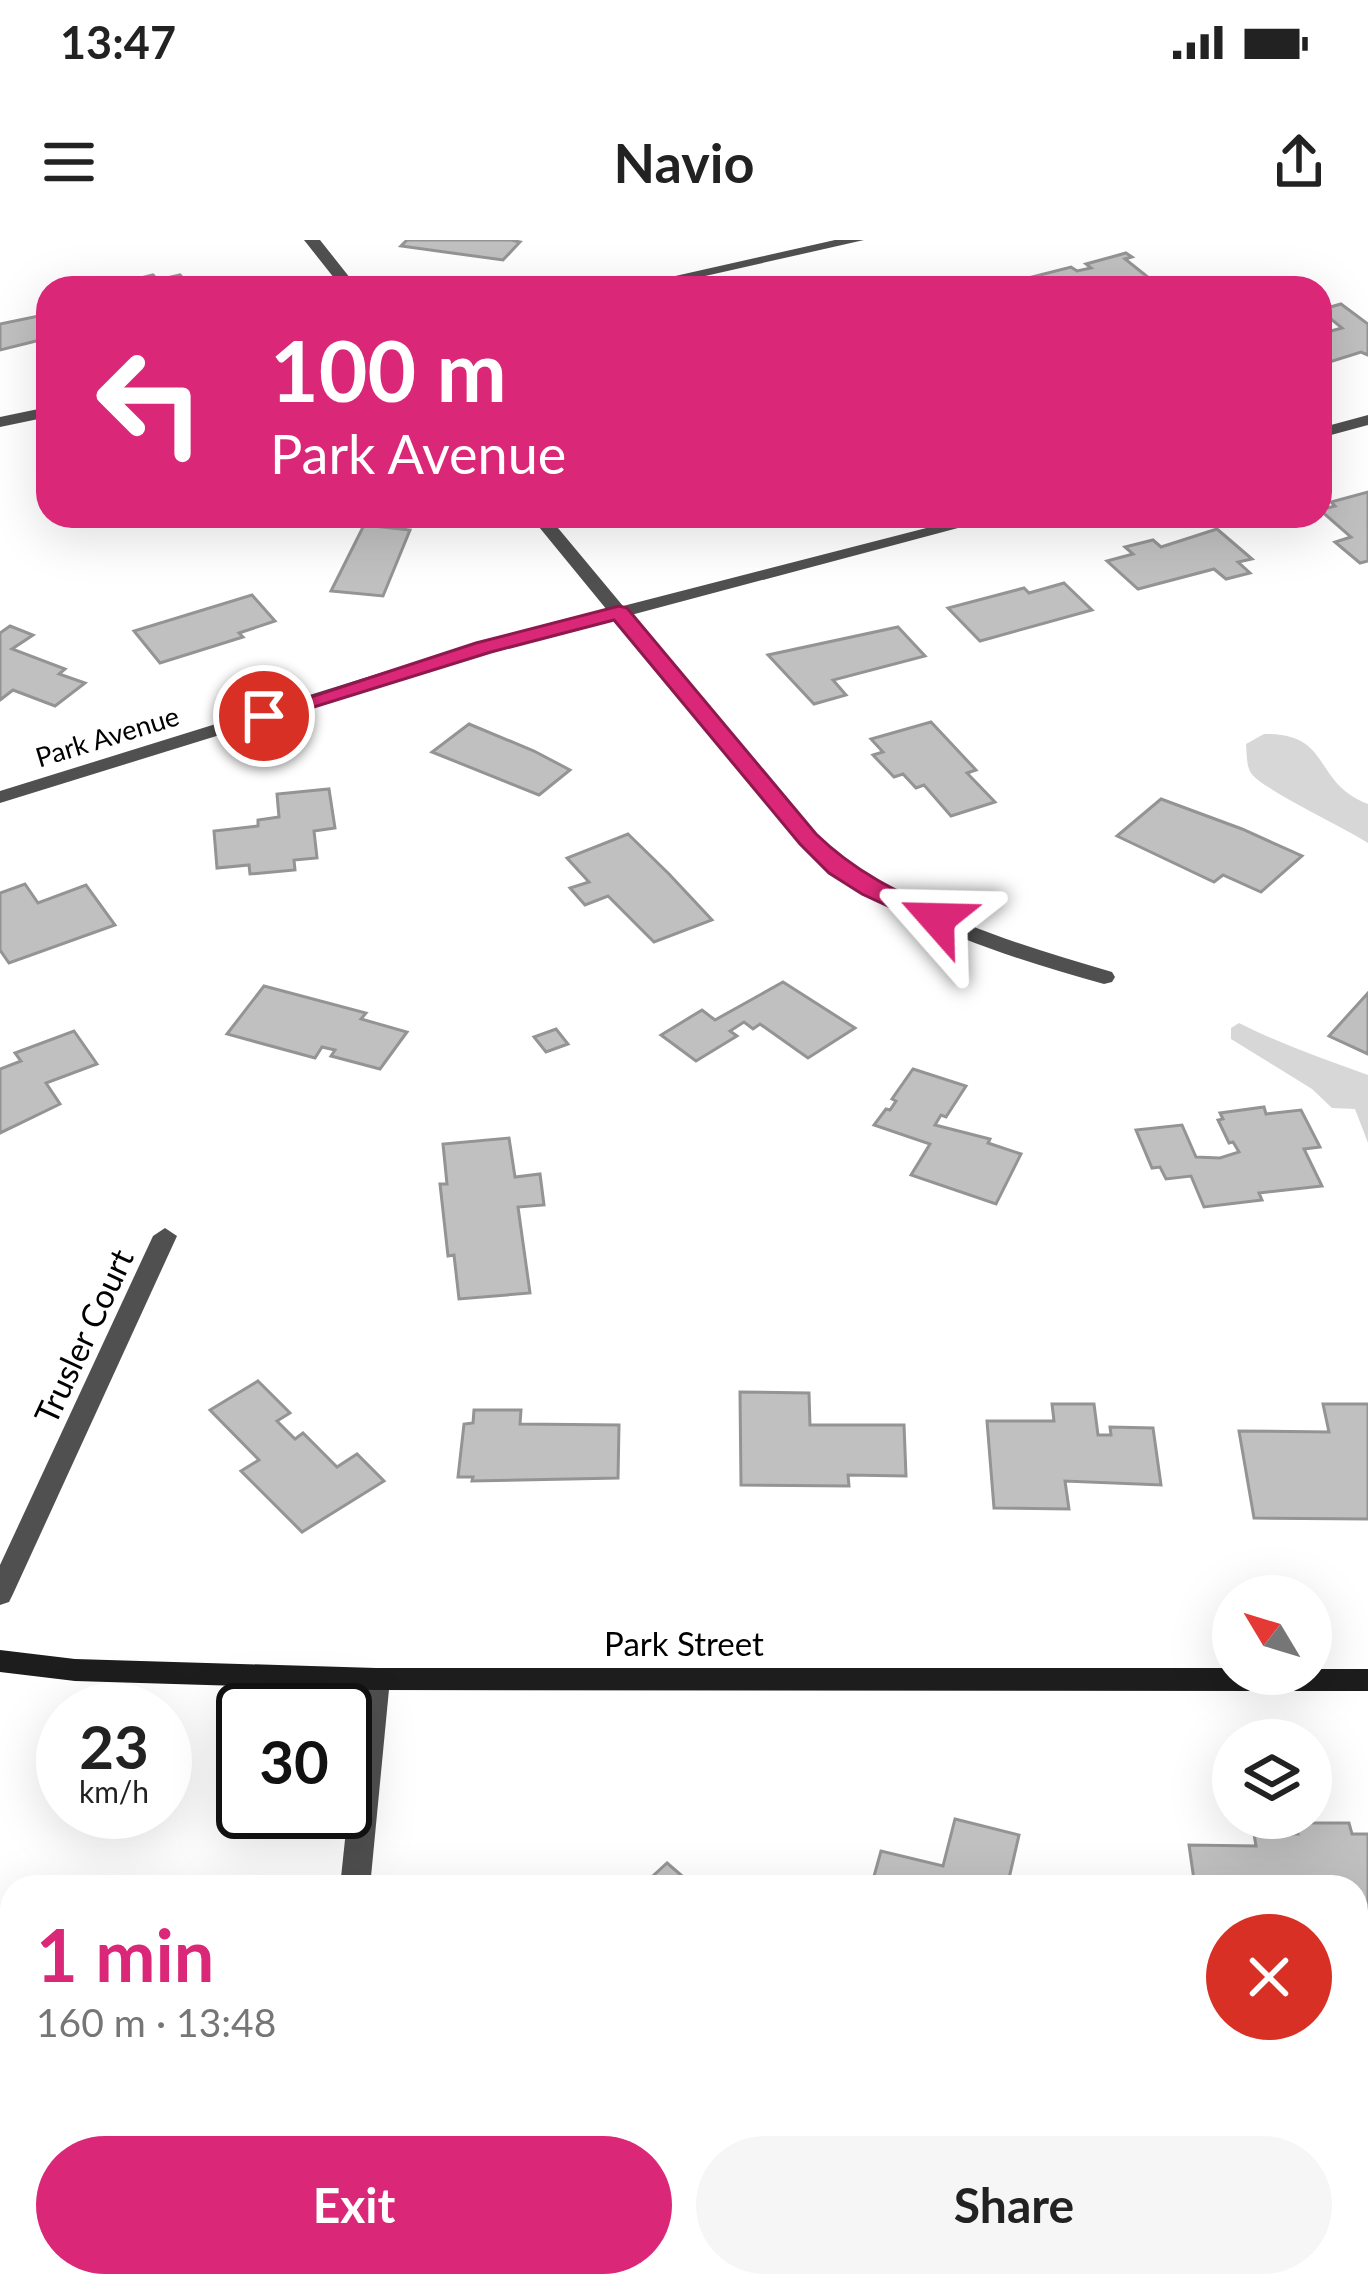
<!DOCTYPE html>
<html lang="en">
<head>
<meta charset="utf-8">
<style>
	body { margin:0; font-family:Lato,sans-serif; background:#f6f6f6; color:#222; height:100vh; display:flex; flex-direction:column; font-size:45px; white-space:nowrap }
	* { box-sizing:border-box; margin:0 }
	p { font-size:39px; color:#767676 }
	.icon { flex:none; width:66px; height:66px; fill:none; stroke:currentColor; stroke-width:2; stroke-linecap:round; stroke-linejoin:round }
	.map { position:relative; flex:1; overflow:hidden }
	.details { position:absolute; left:0px; top:1635px; width:1368px; height:423px; display:flex; flex-direction:column; background:#fff; border-radius:36px 36px 0 0; box-shadow:0 12px 48px #0002 }
	.details>* { flex:none }
	.hud { position:absolute; left:36px; top:36px; width:1296px; height:252px; border-radius:36px; box-shadow:0 12px 48px #0002; background:#db2777; color:#fff; overflow:hidden }
	.needle { width:78px; rotate:308deg }
	.controls { position:absolute; left:1212px; top:1335px; display:grid; gap:24px }
	.controls a { display:grid; place-items:center; width:120px; height:120px; border-radius:50%; background:#fff; box-shadow:0 12px 48px #0002; font-size:60px }
	.speed { position:absolute; left:36px; top:1443px; display:flex; gap:24px; font-size:60px; font-weight:700; text-align:center }
	.speed>* { display:grid; place-content:center; width:156px; height:156px; border-radius:50%; background:#fff; box-shadow:0 12px 48px #0002; line-height:1 }
	.speed small { font-size:30px; font-weight:400 }
	.speed .limit { border:6px solid #111; border-radius:18px; background:#fff; color:#111 }
	.pin { position:absolute; display:grid; place-items:center; width:102px; height:102px; color:#fff; margin:-51px; border:6px solid #fff; border-radius:50%; box-shadow:0 3px 12px #0007 }
	.me { position:absolute; width:132px; margin:-66px; rotate:295deg; stroke-linejoin:round; filter:drop-shadow(0 0 9px #0008) }
	.turn { display:flex; align-items:center; gap:42px; height:252px; padding:0 36px; font-size:54px }
	.turn .icon { width:156px; height:156px; stroke-width:2.5 }
	.turn b { display:block; font-size:84px; line-height:102px }
	.round { display:grid; place-items:center; flex:none; width:126px; height:126px; border-radius:63px; background:#f6f6f6 }
	.overview { display:flex; align-items:center; justify-content:space-between; height:204px; padding:0 36px }
	h1 { font-size:72px; font-weight:700; line-height:90px; color:#db2777 }
	.action { display:flex; gap:24px; margin-top:auto; padding:24px 36px }
	.action a { flex:1; height:138px; border-radius:72px; background:#db2777; color:#fff; font-size:48px; font-weight:700; line-height:138px; text-align:center }
	.action a+a { background:#f6f6f6; color:#222 }
	.status { display:flex; justify-content:space-between; align-items:center; height:84px; padding:0 60px; background:#fff; direction:ltr }
	.status svg { height:33px; fill:currentColor }
	header { display:flex; justify-content:space-between; align-items:center; height:156px; padding:0 36px; background:#fff; font-size:54px; font-weight:700 }
	.map>svg:first-child { display:block }
</style>
</head>
<body>
<div class="status"><b>13:47</b><svg viewBox="0 0 49 12"><path d="M0 12V9h3v3zM5 12V6h3v6zM10 12V3h3v9zM15 12V0h3v12zM26 1h20v11H26zM47 4h2v5h-2z"/></svg></div>
<header><svg class="icon" aria-label="menu" viewBox="0 0 24 24"><path d="M4 6h16M4 12h16M4 18h16"/></svg>Navio<svg class="icon" aria-label="share" viewBox="0 0 24 24"><path d="M12 15V3M7 8l5-5 5 5M5 13v7h14v-7"/></svg></header>
<div class="map">
<svg width="1368" height="2056" viewBox="0 0 1368 2056">
	<rect width="100%" height="100%" fill="#fff"/>
	<!-- green -->
	<g fill="#d7d7d7">
		<path d="M1264,494C1333,493 1311,542 1368,564V603C1345,588 1260,548 1251,533C1246,525 1247,514 1246,504Z"/>
		<path d="M1239,783C1280,804 1324,819 1368,835V903L1355,869L1332,868L1312,849L1231,799V788Z"/>
	</g>
	<!-- building -->
	<g fill="#c0c0c0" stroke="#949494" stroke-width="3">
		<polygon points="407,0 511,0 520,2 503,20 401,6"/>
		<polygon points="1126,13 1132,17 1125,19 1149,38 1118,45 1122,48 1009,48 1005,44 1071,27 1077,31 1091,28 1086,24"/>
		<polygon points="153,35 158,40 180,35 191,47 226,38 236,48 134,48 129,41"/>
		<polygon points="1341,64 1368,84 1368,115 1361,112 1320,125 1320,94 1342,88 1320,70"/>
		<polygon points="48,74 48,98 0,110 0,84"/>
		<polygon points="1368,252 1368,321 1360,323 1335,302 1351,297 1320,270 1335,266 1331,262"/>
		<polygon points="364,285 410,290 383,356 331,351"/>
		<polygon points="1217,289 1252,319 1238,322 1250,333 1226,339 1214,329 1138,349 1107,321 1133,314 1125,307 1153,300 1161,307"/>
		<polygon points="1064,343 1092,370 980,401 948,368 1024,348 1029,353"/>
		<polygon points="252,355 275,381 239,393 243,397 160,423 134,391"/>
		<polygon points="10,386 33,395 12,409 65,429 59,434 85,443 55,466 13,450 0,460 0,393"/>
		<polygon points="898,387 925,416 833,440 846,455 814,464 768,415"/>
		<polygon points="931,482 976,530 967,533 995,562 951,576 924,545 916,548 903,534 894,537 873,515 883,512 871,499"/>
		<polygon points="469,484 534,511 570,530 539,555 432,512"/>
		<polygon points="329,549 335,588 314,591 317,618 294,620 295,630 250,634 249,625 217,628 214,591 258,586 258,580 279,577 277,554"/>
		<polygon points="1161,559 1242,589 1302,616 1261,652 1223,635 1214,642 1117,596"/>
		<polygon points="628,594 669,634 712,680 654,702 608,656 585,665 570,648 589,642 567,618"/>
		<polygon points="25,644 38,663 86,645 115,685 9,723 0,710 0,653"/>
		<polygon points="783,742 855,788 808,818 760,784 753,789 744,782 730,791 737,796 696,821 661,795 702,770 715,780"/>
		<polygon points="264,746 366,773 361,779 407,792 380,829 331,816 335,810 322,807 315,818 227,794"/>
		<polygon points="1368,753 1368,814 1329,796"/>
		<polygon points="556,789 568,804 546,812 534,797"/>
		<polygon points="74,791 97,824 46,843 60,864 0,893 0,829 21,821 15,813"/>
		<polygon points="913,829 966,846 946,877 941,875 935,885 990,899 988,903 1021,914 996,964 911,935 930,904 874,885 886,869 890,870 896,861 892,859"/>
		<polygon points="1264,867 1266,874 1301,870 1320,907 1304,909 1322,946 1259,953 1262,960 1204,967 1191,936 1166,939 1160,927 1152,928 1136,890 1182,885 1196,917 1220,918 1239,912 1233,902 1229,903 1218,880 1223,879 1220,873"/>
		<polygon points="509,898 515,937 540,934 544,965 518,967 530,1053 459,1059 454,1015 448,1016 440,944 447,944 443,904"/>
		<polygon points="258,1141 290,1173 277,1181 295,1199 303,1193 337,1227 357,1214 384,1241 302,1292 241,1231 259,1220 210,1170"/>
		<polygon points="740,1152 809,1153 810,1185 904,1185 906,1236 848,1235 849,1246 741,1245"/>
		<polygon points="1052,1164 1094,1164 1098,1195 1111,1195 1110,1187 1153,1188 1161,1245 1065,1241 1069,1269 994,1268 987,1181 1054,1181"/>
		<polygon points="1323,1164 1368,1164 1368,1279 1254,1278 1239,1191 1329,1192"/>
		<polygon points="474,1170 521,1170 520,1184 619,1185 618,1238 472,1241 473,1237 458,1237 464,1184 473,1183"/>
		<polygon points="955,1579 1019,1595 1007,1647 871,1647 881,1611 943,1626"/>
		<polygon points="1295,1583 1349,1583 1352,1594 1368,1594 1368,1684 1356,1684 1356,1647 1195,1647 1189,1605 1256,1606 1254,1594 1298,1594"/>
		<polygon points="667,1623 695,1647 641,1647"/>
	</g>
	<g fill="none" stroke-linecap="round" stroke-linejoin="round">
		<!-- street -->
		<g fill="#505050" fill-rule="evenodd">
			<polygon points="304,0 320,0 358,48 342,48"/>
			<polygon points="835,0 864,0 652,48 622,48"/>
			<polygon points="48,167 48,177 0,187 0,177"/>
			<polygon points="1368,175 1368,185 1320,198 1320,188"/>
			<path d="M530,276H548L623,366L973,276H1003L631,375L815,596C902,668 1004,701 1112,732L1115,737L1112,742L1104,744C995,714 888,678 801,604L615,379L491,411L0,563V551L477,403L607,370Z"/>
			<polygon points="165,988 177,996 13,1354 9,1362 0,1365 0,1325 153,996"/>
			<polygon points="376,1428 386,1431 390,1439 370,1647 340,1647 362,1439 366,1431"/>
			<polygon points="298,2046 330,2046 329,2056 297,2056"/>
		</g>
		<!-- secondary -->
		<polygon fill="#1d1d1d" fill-rule="evenodd" points="0,1410 75,1419 376,1428 1233,1428 1233,1434 1311,1434 1311,1429 1368,1429 1368,1451 376,1450 75,1441 0,1432"/>
	</g>
	<!-- route -->
	<path fill="#db2777" stroke="#8e194d" stroke-width="3" d="M619,366L627,368L816,594C855,632 897,652 946,674V685H929L862,654L829,633L800,604L614,380L491,412L272,480H256L253,476L476,403Z"/>
	<g text-anchor="middle" dominant-baseline="central" stroke-width="9" stroke-linejoin="round" paint-order="stroke">
		<!-- far-street labels -->
		<g font-size="27" fill="#000" stroke="#fff">
			<text transform="translate(107 496) rotate(-17)">Park Avenue</text>
		</g>
		<!-- street labels -->
		<g font-size="33" fill="#000" stroke="#fff">
			<text transform="translate(83 1096) rotate(-65)">Trusler Court</text>
			<text x="684" y="1403">Park Street</text>
		</g>
	</g>
</svg>
<div class="controls">
<a><svg class="needle" viewBox="-14 -14 28 28"><path d="M0-13l5 13h-10z" fill="#e53935"/><path d="M0 13l5-13h-10z" fill="#767676"/></svg></a>
<a><svg class="icon" aria-label="layers" viewBox="0 0 24 24"><path d="M12 4l9 5-9 5-9-5zM3 14l9 5 9-5"/></svg></a>
</div>
<div class="speed"><div>23<small>km/h</small></div><div class="limit">30</div></div>
<div class="pin" style="left:264px;top:476px;background:#d93025"><svg class="icon" aria-label="arrive" viewBox="0 0 24 24"><path d="M6 21V4h12l-3 4 3 4H6"/></svg></div>
<svg class="me" style="left:937px;top:679px" viewBox="-20 -20 40 40"><path d="M0-17L14 15 0 8-14 15z" fill="#db2777" stroke="#fff" stroke-width="4"/></svg>
<div class="hud">
<div class="turn"><svg class="icon" aria-label="left" viewBox="0 0 24 24"><path d="M17 20v-9H6M10 6l-5 5 5 5"/></svg><div><b>100 m</b>Park Avenue</div></div>
</div>
<section class="details">
<div class="overview"><div><h1>1 min</h1><p>160 m · 13:48</p></div><a class="round" style="background:#d93025;color:#fff"><svg class="icon" aria-label="close" viewBox="0 0 24 24"><path d="M6 6l12 12M18 6L6 18"/></svg></a></div>
<div class="action"><a>Exit</a><a>Share</a></div>
</section>
</div>
</body>
</html>
